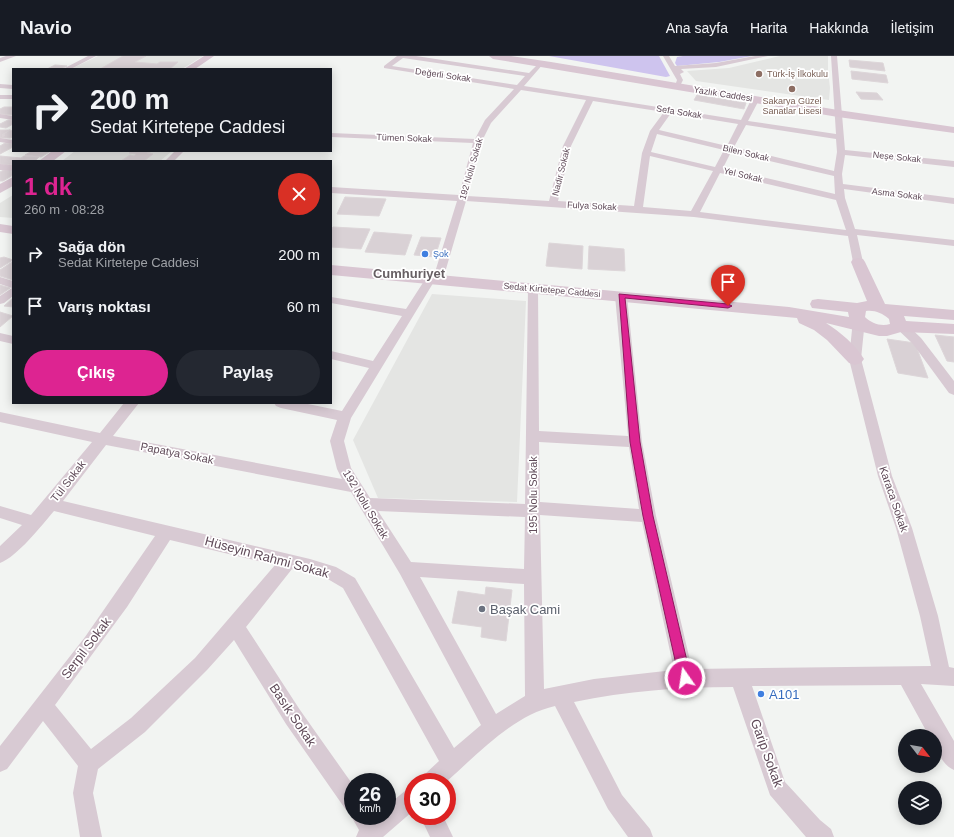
<!DOCTYPE html>
<html lang="tr">
<head>
<meta charset="utf-8">
<style>
	body { margin:0; font-family:Arial,sans-serif; background:#242831; color:#f1f3f6; height:100vh; display:flex; flex-direction:column; font-size:15px; white-space:nowrap }
	* { box-sizing:border-box; margin:0 }
	p { font-size:13px; color:#9ea1a6 }
	.icon { flex:none; width:22px; height:22px; fill:none; stroke:currentColor; stroke-width:2; stroke-linecap:round; stroke-linejoin:round }
	.map { position:relative; flex:1; overflow:hidden }
	.drawer { position:absolute; left:12px; top:104px; width:320px; height:244px; display:flex; flex-direction:column; background:#171b24; border-radius:0px; box-shadow:0 2px 10px #0003 }
	.drawer>* { flex:none }
	.banner { position:absolute; left:12px; top:12px; width:320px; height:84px; border-radius:0px; box-shadow:0 2px 10px #0003; background:#171b24; color:#f1f3f6; overflow:hidden }
	.needle { width:26px; rotate:121deg }
	.controls { position:absolute; left:898px; top:673px; display:grid; gap:8px }
	.controls a { display:grid; place-items:center; width:44px; height:44px; border-radius:50%; background:#171b24; box-shadow:0 2px 10px #0003; font-size:20px }
	.speed { position:absolute; left:344px; top:717px; display:flex; gap:8px; font-size:20px; font-weight:700; text-align:center }
	.speed>* { display:grid; place-content:center; width:52px; height:52px; border-radius:50%; background:#171b24; box-shadow:0 2px 10px #0003; line-height:1 }
	.speed small { font-size:10px; font-weight:400 }
	.speed .limit { border:6px solid #d22; background:#fff; color:#111 }
	.pin { position:absolute; display:grid; place-items:center; width:34px; height:34px; color:#fff; margin:-41px -17px; border-radius:50% 50% 50% 0; rotate:-45deg; box-shadow:0 0 4px #0007 }
	.pin .icon { rotate:45deg }
	.me { position:absolute; width:44px; margin:-22px; rotate:347deg; stroke-linejoin:round; filter:drop-shadow(0 0 3px #0008) }
	.turn { display:flex; align-items:center; gap:14px; height:84px; padding:0 12px; font-size:18px }
	.turn .icon { width:52px; height:52px; stroke-width:2.5 }
	.turn b { display:block; font-size:28px; line-height:34px }
	.round { display:grid; place-items:center; flex:none; width:42px; height:42px; border-radius:21px; background:#242831 }
	.summary { display:flex; align-items:center; justify-content:space-between; height:68px; padding:0 12px }
	h1 { font-size:24px; font-weight:600; line-height:30px; color:#dd2491 }
	.primary-button { display:flex; gap:8px; margin-top:auto; padding:8px 12px }
	.primary-button a { flex:1; height:46px; border-radius:24px; background:#dd2491; color:#fff; font-size:16px; font-weight:600; line-height:46px; text-align:center }
	.primary-button a+a { background:#242831; color:#f1f3f6 }
	ul { padding:0; list-style:none }
	li { display:flex; align-items:center; gap:12px; height:52px; padding:0 12px }
	li div { flex:1 }
	li b { display:block; font-size:15px }
	li em { font-style:normal }
	header { display:flex; align-items:center; gap:24px; box-sizing:border-box; height:56px; padding:0 20px; background:#171b24; border-bottom:1px solid #363941 }
	header strong { font-size:19px }
	nav { display:flex; gap:22px; margin-inline-start:auto; font-size:14px }
	.map>svg:first-child { display:block }
</style>
</head>
<body>
<header>
<strong>Navio</strong>
<nav><a>Ana sayfa</a><a>Harita</a><a>Hakkında</a><a>İletişim</a></nav>
</header>
<div class="map">
<svg width="954" height="781" viewBox="0 0 954 781">
	<rect width="100%" height="100%" fill="#f2f4f2"/>
	<!-- education -->
	<g fill="#e4e5e3">
		<polygon points="98,0 203,0 182,13 71,13"/>
		<polygon points="780,0 828,0 828,15 830,32 829,44 696,25 687,15 729,12"/>
		<polygon points="75,95 172,95 160,105 62,105"/>
		<polygon points="13,139 13,162 0,161 0,147"/>
		<polygon points="432,238 526,245 517,446 378,442 353,384"/>
	</g>
	<!-- green -->
	<g fill="#cec4ee">
		<polygon points="549,0 659,0 670,20 666,21"/>
		<polygon points="683,0 752,0 719,6 677,10 675,7 677,1"/>
	</g>
	<!-- building -->
	<g fill="#d9d1d5" stroke="#ddd6d9">
		<polygon points="123,0 146,0 135,6 157,8 160,6 178,6 170,13 100,13"/>
		<polygon points="849,4 883,7 885,15 850,11"/>
		<polygon points="55,9 67,10 61,13 47,13"/>
		<polygon points="851,15 886,19 888,27 852,23"/>
		<polygon points="856,36 877,37 883,44 861,43"/>
		<polygon points="697,39 746,47 744,53 694,44"/>
		<polygon points="4,51 13,51 13,59 0,58 0,53"/>
		<polygon points="8,64 13,64 13,68 6,72 0,71 0,68"/>
		<polygon points="0,74 10,74 2,79 5,79 1,82 0,82"/>
		<polygon points="10,74 13,75 13,81 10,82 1,82 5,79 2,79"/>
		<polygon points="5,87 13,88 13,91 0,98 0,90"/>
		<polygon points="32,95 51,95 41,101 25,99"/>
		<polygon points="131,95 153,95 147,97 153,98 144,105 121,105 130,99 134,100 136,98 129,97"/>
		<polygon points="0,100 21,102 24,100 39,101 35,105 13,105 13,109 0,108"/>
		<polygon points="4,114 13,115 13,119 3,125 0,125 0,116"/>
		<polygon points="345,141 386,143 379,160 337,158"/>
		<polygon points="333,171 370,173 361,193 331,191 331,174"/>
		<polygon points="374,176 412,179 405,199 365,196"/>
		<polygon points="421,181 441,182 435,201 414,199"/>
		<polygon points="549,187 583,190 582,213 546,210"/>
		<polygon points="589,190 624,193 625,215 588,213"/>
		<polygon points="4,201 13,204 0,212 0,202"/>
		<polygon points="12,206 13,224 0,220 0,214"/>
		<polygon points="0,229 10,232 0,239"/>
		<polygon points="13,242 13,251 4,250"/>
		<polygon points="0,256 13,260 0,271"/>
		<polygon points="935,279 954,281 954,306 947,305"/>
		<polygon points="887,283 915,287 928,322 898,317"/>
		<polygon points="486,531 512,534 506,585 481,581 482,571 452,567 458,535 485,539"/>
	</g>
	<g fill="none" stroke-linecap="round" stroke-linejoin="round">
		<!-- street -->
		<g fill="#d8cad3" fill-rule="evenodd">
			<polygon points="6,0 16,0 0,6 0,2"/>
			<polygon points="88,0 96,0 71,13 63,13"/>
			<path d="M397,0H416L529,17L541,5L544,7L524,30L741,64L751,44L755,42L759,44L748,65L836,78L831,0H837L845,94L954,105V111L845,99L842,118L843,128L954,142V148L844,133L845,142L855,173L954,184V190L857,179L863,206L858,209L853,206L848,180L694,161L466,145L446,213L445,215H437L436,213L457,145L331,137V131L459,139L473,87L331,81V77L475,83L485,64L514,33L384,12V10ZM403,2L525,20L517,29L392,10ZM521,34L586,44L563,90L549,145L467,140L482,85L491,67ZM593,45L664,56L650,75L642,97L634,150L558,145L571,90ZM671,57L738,68L727,90L659,74ZM746,69L836,83L837,96L834,115L734,91ZM657,78L724,94L715,111L651,96ZM731,96L834,120L835,138L723,112ZM650,100L713,115L691,155L643,151ZM720,117L836,144L846,174L700,156Z"/>
			<polygon points="663,0 669,0 675,10 716,7 755,0 768,0 716,11 681,13 684,16 680,18 683,24 681,28 679,29 676,27 677,24"/>
			<polygon points="0,28 13,29 13,33 0,32"/>
			<rect x="0" y="39" width="13" height="4"/>
			<polygon points="0,58 13,60 13,64 0,62"/>
			<polygon points="0,82 13,84 13,88 0,86"/>
			<polygon points="175,95 184,95 174,105 165,105"/>
			<polygon points="0,108 13,109 13,115 0,114"/>
			<polygon points="0,221 13,225 13,240 4,247 0,248 0,240 12,232 0,228"/>
			<path d="M430,221L435,224L351,362L344,385L351,412L370,442L525,448L528,233L533,230L538,233L539,375L628,380L615,240L621,237L625,238L627,240L642,386L656,460L692,613L931,610L920,560L896,472L878,420L849,303L853,264L855,261H863L865,264L861,303L892,420L912,472L938,560L949,611L954,612V630L921,628L954,685V714C942,709 935,693 935,680H929L901,629L752,630L785,726L820,764L831,773L834,781H806L770,739L733,631C680,631 626,635 574,646L622,739L650,773L653,781H628L608,753L555,650C512,660 479,697 446,726H421L424,719L439,705L343,532L326,522L292,513L246,571L300,654L353,729V760H387V750L406,734L413,731V755L383,781H356L359,774L351,760L352,757L346,754L286,668L234,584L207,614L145,676L98,713L93,737L102,781H80L73,737L78,710L43,665L7,713L0,716V690L85,581L155,480L54,455C42,469 17,501 0,507V490L22,469L0,462V450L31,459L92,386L0,366V356L100,377L124,347H139L113,380L342,423L337,413L330,385L337,364L281,352L276,350L274,347H303L342,355L369,312L331,303V295L373,305L402,260L331,247V241L406,253L426,222ZM539,386L629,391L639,453L540,446ZM106,389L351,436L400,518L481,669L454,692L355,522L336,511L310,503L63,445ZM378,455L525,461L524,513L411,506ZM540,459L642,466L674,614L594,623L544,633ZM170,484L275,509L195,602L131,662L91,693L55,649L127,551ZM420,521L524,528L525,640L496,658Z"/>
			<polygon points="898,263 902,264 921,282 954,325 954,339 949,337 913,288 894,270 892,267 894,264"/>
			<polygon points="0,277 13,280 13,288 0,285"/>
			<polygon points="420,760 443,760 453,781 430,781"/>
		</g>
		<!-- secondary -->
		<g fill="#d9c6d2" fill-rule="evenodd">
			<polygon points="204,0 214,0 195,13 184,13"/>
			<polygon points="489,0 511,0 551,6 838,54 954,71 954,77 838,61 493,3"/>
			<polygon points="52,95 66,95 53,105 39,105"/>
			<polygon points="13,121 13,130 0,137 0,128"/>
			<polygon points="0,168 13,170 13,178 0,176"/>
			<path d="M858,202L863,203L865,206L885,248L954,254V264L904,260L906,265L954,268V278L901,276L887,280H879L826,267C840,276 855,288 864,303L861,307L855,309L849,307L827,284L814,274L799,267L797,262L331,219V209L789,251L849,261L848,256L812,252L810,248L812,244L818,243L857,247L867,245L851,206L853,203ZM866,255C875,254 882,257 889,263L890,268C881,271 871,267 865,261Z"/>
		</g>
	</g>
	<!-- route -->
	<polygon fill="#dd2491" stroke="#90175e" points="619,238 728,248 732,250 728,252 625,242 640,386 653,460 691,622 689,627 685,629 680,627 679,622 643,460 630,386"/>
	<!-- markers -->
	<g fill="#8d6e63" stroke="#fff" stroke-width="1.5">
		<circle cx="759" cy="18" r="4"/>
		<circle cx="792" cy="33" r="4"/>
	</g>
	<g fill="#3f7fe0" stroke="#fff" stroke-width="1.5">
		<circle cx="425" cy="198" r="4"/>
		<circle cx="761" cy="638" r="4"/>
	</g>
	<circle fill="#6b7280" stroke="#fff" stroke-width="1.5" cx="482" cy="553" r="4"/>
	<g text-anchor="middle" dominant-baseline="central" stroke-width="3.5" stroke-linejoin="round" paint-order="stroke">
		<!-- far-education labels -->
		<g font-size="9" fill="#785e54" stroke="#fff" text-anchor="start">
			<text x="767" y="18">Türk-İş İlkokulu</text>
			<text x="792" y="45" text-anchor="middle">Sakarya Güzel<tspan x="792" dy="10">Sanatlar Lisesi</tspan></text>
		</g>
		<!-- far-street labels -->
		<g font-size="9" fill="#5f4a58" stroke="#fff">
			<text transform="translate(443 19) rotate(8)">Değerli Sokak</text>
			<text transform="translate(723 38) rotate(9)">Yazlık Caddesi</text>
			<text transform="translate(679 56) rotate(9)">Sefa Sokak</text>
			<text transform="translate(404 82) rotate(2)">Tümen Sokak</text>
			<text transform="translate(746 97) rotate(13)">Bilen Sokak</text>
			<text transform="translate(897 101) rotate(6)">Neşe Sokak</text>
			<text transform="translate(471 113) rotate(-74)">192 Nolu Sokak</text>
			<text transform="translate(561 116) rotate(-76)">Nadir Sokak</text>
			<text transform="translate(743 119) rotate(13)">Yel Sokak</text>
			<text transform="translate(897 138) rotate(7)">Asma Sokak</text>
			<text transform="translate(592 150) rotate(3)">Fulya Sokak</text>
			<text transform="translate(552 234) rotate(5)">Sedat Kirtetepe Caddesi</text>
		</g>
		<!-- far-shop labels -->
		<g font-size="9" fill="#366cbe" stroke="#fff" text-anchor="start">
			<text x="433" y="198">Şok</text>
		</g>
		<!-- street labels -->
		<g font-size="11" fill="#5f4a58" stroke="#fff">
			<text transform="translate(177 397) rotate(11)">Papatya Sokak</text>
			<text transform="translate(68 425) rotate(-52)">Tül Sokak</text>
			<text transform="translate(533 439) rotate(-90)">195 Nolu Sokak</text>
			<text transform="translate(894 443) rotate(71)">Karaca Sokak</text>
			<text transform="translate(366 448) rotate(59)">192 Nolu Sokak</text>
		</g>
		<!-- far-district labels -->
		<g font-size="13" font-weight="bold" fill="#675f63" stroke="#fff">
			<text x="409" y="217">Cumhuriyet</text>
		</g>
		<!-- near-street labels -->
		<g font-size="13" fill="#5f4a58" stroke="#fff">
			<text transform="translate(267 501) rotate(15)">Hüseyin Rahmi Sokak</text>
			<text transform="translate(86 592) rotate(-53)">Serpil Sokak</text>
			<text transform="translate(293 659) rotate(56)">Basık Sokak</text>
			<text transform="translate(767 697) rotate(70)">Garip Sokak</text>
		</g>
		<!-- near-worship labels -->
		<g font-size="13" fill="#5b616d" stroke="#fff" text-anchor="start">
			<text x="490" y="553">Başak Cami</text>
		</g>
		<!-- near-shop labels -->
		<g font-size="13" fill="#366cbe" stroke="#fff" text-anchor="start">
			<text x="769" y="638">A101</text>
		</g>
	</g>
</svg>
<div class="controls">
<a><svg class="needle" viewBox="-14 -14 28 28"><path d="M0-13l5 13h-10z" fill="#e53935"/><path d="M0 13l5-13h-10z" fill="#9ea1a6"/></svg></a>
<a><svg class="icon" aria-label="layers" viewBox="0 0 24 24"><path d="M12 4l9 5-9 5-9-5zM3 14l9 5 9-5"/></svg></a>
</div>
<div class="speed"><div>26<small>km/h</small></div><div class="limit">30</div></div>
<div class="pin" style="left:728px;top:250px;background:#d93025"><svg class="icon" aria-label="arrive" viewBox="0 0 24 24"><path d="M6 21V4h12l-3 4 3 4H6"/></svg></div>
<svg class="me" style="left:685px;top:622px" viewBox="-20 -20 40 40"><circle r="17" fill="#dd2491" stroke="#fff" stroke-width="3"/><path d="M0-11L8 9 0 5-8 9z" fill="#fff"/></svg>
<div class="banner">
<div class="turn"><svg class="icon" aria-label="right" viewBox="0 0 24 24"><path d="M7 20v-9h11M14 6l5 5-5 5"/></svg><div><b>200 m</b>Sedat Kirtetepe Caddesi</div></div>
</div>
<section class="drawer">
<div class="summary"><div><h1>1 dk</h1><p>260 m · 08:28</p></div><a class="round" style="background:#d93025;color:#fff"><svg class="icon" aria-label="close" viewBox="0 0 24 24"><path d="M6 6l12 12M18 6L6 18"/></svg></a></div>
<ul>
<li><svg class="icon" aria-label="right" viewBox="0 0 24 24"><path d="M7 20v-9h11M14 6l5 5-5 5"/></svg><div><b>Sağa dön</b><p>Sedat Kirtetepe Caddesi</p></div><em>200 m</em></li>
<li><svg class="icon" aria-label="arrive" viewBox="0 0 24 24"><path d="M6 21V4h12l-3 4 3 4H6"/></svg><div><b>Varış noktası</b></div><em>60 m</em></li>
</ul>
<div class="primary-button"><a>Çıkış</a><a>Paylaş</a></div>
</section>
</div>
</body>
</html>
